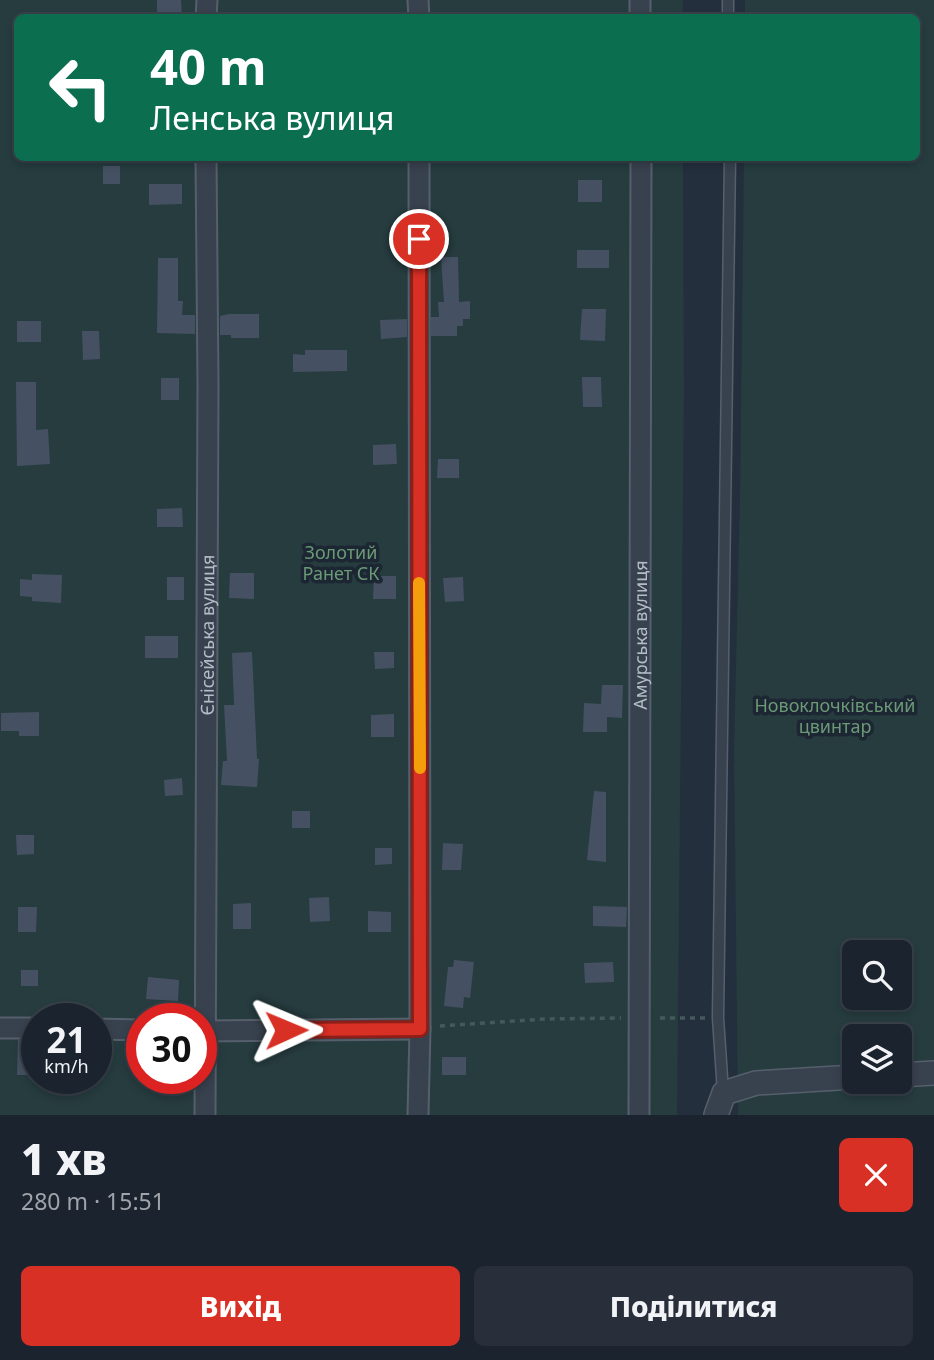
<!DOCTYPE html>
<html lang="uk">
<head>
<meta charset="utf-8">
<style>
	body { margin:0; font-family:"Noto Sans",sans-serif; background:#282f3a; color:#f1f3f6; height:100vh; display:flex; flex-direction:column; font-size:26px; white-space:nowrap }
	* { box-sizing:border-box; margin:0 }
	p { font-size:23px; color:#a0a4aa }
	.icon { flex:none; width:38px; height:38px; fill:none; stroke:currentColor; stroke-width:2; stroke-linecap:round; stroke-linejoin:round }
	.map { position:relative; height:1115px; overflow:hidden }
	.panel { display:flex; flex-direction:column; background:#1b232e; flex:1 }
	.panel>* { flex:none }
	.top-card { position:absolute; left:14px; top:14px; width:906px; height:147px; border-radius:10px; box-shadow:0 4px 10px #0003,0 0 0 2px #39404a; background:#0b6e4f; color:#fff; overflow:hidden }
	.buttons { position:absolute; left:842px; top:940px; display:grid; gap:14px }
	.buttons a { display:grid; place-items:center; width:70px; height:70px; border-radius:10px; background:#1b232e; box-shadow:0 4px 10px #0003,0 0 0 2px #39404a; font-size:35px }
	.speed { position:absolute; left:21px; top:1003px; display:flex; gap:14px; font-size:35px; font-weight:700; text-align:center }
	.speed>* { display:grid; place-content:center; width:91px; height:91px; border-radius:50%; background:#1b232e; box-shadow:0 4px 10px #0003,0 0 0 2px #39404a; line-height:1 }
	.speed small { font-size:18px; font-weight:400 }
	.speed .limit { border:10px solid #d22; background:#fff; color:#111 }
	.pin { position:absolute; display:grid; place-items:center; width:60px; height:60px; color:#fff; margin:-30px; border:4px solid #fff; border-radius:50%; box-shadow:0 2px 7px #0007 }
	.me { position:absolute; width:77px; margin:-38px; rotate:89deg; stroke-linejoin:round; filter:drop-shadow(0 0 5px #0008) }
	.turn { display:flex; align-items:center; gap:24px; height:147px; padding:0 21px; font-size:32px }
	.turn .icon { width:91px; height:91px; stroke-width:2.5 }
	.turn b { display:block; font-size:49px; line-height:60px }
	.round { display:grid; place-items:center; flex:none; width:74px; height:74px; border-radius:10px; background:#282f3a }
	.overview { display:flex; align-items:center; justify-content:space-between; height:119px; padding:0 21px }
	h1 { font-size:42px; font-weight:800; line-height:52px }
	.cta { display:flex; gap:14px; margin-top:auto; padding:14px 21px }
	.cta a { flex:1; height:80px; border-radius:10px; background:#d93025; color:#fff; font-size:28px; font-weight:800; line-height:80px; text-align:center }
	.cta a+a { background:#282f3a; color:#f1f3f6 }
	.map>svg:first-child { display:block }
</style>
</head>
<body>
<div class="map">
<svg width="934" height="1115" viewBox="0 0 934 1115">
	<rect width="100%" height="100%" fill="#242f3e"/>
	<!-- green -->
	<g fill="#263c3f" fill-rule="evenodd">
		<path d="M0,0H683L682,18H18V158H683L684,393L677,1115H0ZM37,1018H96V1078H37ZM142,1018H201V1078H142Z"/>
		<path d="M745,0H934V1115H738L734,751L740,498L744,158H917V18L745,17ZM854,952H900V998H854ZM854,1036H900V1082H854Z"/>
	</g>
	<!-- building -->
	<g fill="#455162">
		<polygon points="157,0 181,0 182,18 157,18"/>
		<rect x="103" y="166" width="17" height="18"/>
		<rect x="578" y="180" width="24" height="22"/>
		<polygon points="149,184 182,184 182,204 149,205"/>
		<rect x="577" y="250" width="32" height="18"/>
		<polygon points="441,257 458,257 459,302 470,301 470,319 463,319 463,326 457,326 457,336 431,336 431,317 439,317 438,302 444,302"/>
		<polygon points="158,258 178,258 178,301 183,301 182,315 195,315 195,334 157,333"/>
		<polygon points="582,309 606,309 605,341 580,340"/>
		<polygon points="229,314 259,314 259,338 231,338 231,335 220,335 220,316"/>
		<polygon points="407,319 407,337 381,339 380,320"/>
		<rect x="17" y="321" width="24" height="21"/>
		<polygon points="82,331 99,331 100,359 83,360"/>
		<polygon points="305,350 347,350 347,371 293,372 293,354 305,355"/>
		<polygon points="582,377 601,377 602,407 583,407"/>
		<rect x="161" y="378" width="18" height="22"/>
		<polygon points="16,382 36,382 36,430 48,429 50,464 17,466"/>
		<polygon points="396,444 397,464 373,465 373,445"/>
		<polygon points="438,459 459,459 459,478 437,478"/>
		<polygon points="182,508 183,527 157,527 157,509"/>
		<polygon points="230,573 254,573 254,599 229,598"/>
		<polygon points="32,574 62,575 61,603 32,601 32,597 20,596 20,579 32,580"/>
		<polygon points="374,576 396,576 396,599 373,599"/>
		<rect x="167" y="577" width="17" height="23"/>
		<polygon points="463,577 464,601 445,602 443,578"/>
		<rect x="145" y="636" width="33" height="22"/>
		<polygon points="252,652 257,759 259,759 257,787 221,785 223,761 227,761 224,705 234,705 232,653"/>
		<polygon points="374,652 394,652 394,668 375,669"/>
		<polygon points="602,685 623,685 622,718 607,717 607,732 583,732 584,703 601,704"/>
		<polygon points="39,712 39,736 19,736 19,731 1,731 1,713"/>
		<polygon points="394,714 394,737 371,737 371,715"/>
		<polygon points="182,778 183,795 165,796 164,780"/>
		<polygon points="594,791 606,792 606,862 587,860"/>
		<rect x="292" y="811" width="18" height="17"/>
		<polygon points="16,835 34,835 34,854 17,855"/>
		<polygon points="443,843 463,844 461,870 442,870"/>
		<polygon points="375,848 392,848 392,864 375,865"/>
		<polygon points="329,897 330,921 310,922 309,898"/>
		<polygon points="251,903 251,929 233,929 233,904"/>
		<polygon points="593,906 627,907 626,927 593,926"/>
		<polygon points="18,907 37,907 36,932 18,932"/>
		<polygon points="368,911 391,912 391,932 368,932"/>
		<polygon points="454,960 474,962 470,998 464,997 463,1008 444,1006 448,967 453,967"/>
		<polygon points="613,962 614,982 585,983 584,963"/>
		<rect x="21" y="970" width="17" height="16"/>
		<polygon points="148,977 179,980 178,1001 146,999"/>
		<polygon points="18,1040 37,1040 37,1075 17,1075"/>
		<rect x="442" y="1057" width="24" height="18"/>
	</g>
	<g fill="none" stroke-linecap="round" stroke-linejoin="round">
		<defs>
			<g id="service">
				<polyline points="728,0 728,18"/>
				<polyline points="723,1092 718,1018 730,158"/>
			</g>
			<g id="minor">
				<polyline points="418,0 419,18"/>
				<polyline points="640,0 640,18"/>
				<polyline points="206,18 207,0"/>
				<polyline points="0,1028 37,1028"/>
				<polyline points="96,1029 142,1030"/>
				<polyline points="201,1031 420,1029"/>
				<path id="s1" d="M205,1115L208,384L206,158"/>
				<polyline points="418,1115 420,1029 419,158"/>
				<path id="s2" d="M639,1115L641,158"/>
			</g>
			<g id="tertiary">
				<polyline points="900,1075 934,1073"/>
				<polyline points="716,1115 724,1093 756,1083 854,1077"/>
			</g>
		</defs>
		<!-- service casing -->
		<use href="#service" stroke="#565f6c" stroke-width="13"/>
		<!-- minor casing -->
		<use href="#minor" stroke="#565f6c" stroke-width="23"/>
		<!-- tertiary casing -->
		<use href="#tertiary" stroke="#565f6c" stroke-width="26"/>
		<!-- path -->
		<g stroke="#44595c" stroke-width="3.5" stroke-dasharray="5 5" stroke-linecap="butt">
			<polyline points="660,1018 705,1018"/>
			<polyline points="440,1026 545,1019 621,1018"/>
		</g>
		<!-- service -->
		<use href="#service" stroke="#38414e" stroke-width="10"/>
		<!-- minor -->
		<use href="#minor" stroke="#38414e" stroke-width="19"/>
		<!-- tertiary -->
		<use href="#tertiary" stroke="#38414e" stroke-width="23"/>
	</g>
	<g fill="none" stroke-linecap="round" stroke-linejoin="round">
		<defs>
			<polyline id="route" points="286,1030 420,1029 419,239"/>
		</defs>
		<!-- route casing -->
		<use href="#route" stroke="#8d1f18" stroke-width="18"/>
		<!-- route -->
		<use href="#route" stroke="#d93025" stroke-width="12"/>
		<!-- slow -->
		<polyline stroke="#f59e0b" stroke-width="12" points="419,583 420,768"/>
	</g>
	<g text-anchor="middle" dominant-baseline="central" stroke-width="7" stroke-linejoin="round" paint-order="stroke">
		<!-- park labels -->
		<g font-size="18" fill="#6b9a76" stroke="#1d2633">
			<text x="341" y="552">Золотий<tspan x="341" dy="21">Ранет СК</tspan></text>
			<text x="835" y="705">Новоклочківський<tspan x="835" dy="21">цвинтар</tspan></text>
		</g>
		<!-- street labels -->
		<g font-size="18" fill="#b4bcc9" stroke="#1d2633">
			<text stroke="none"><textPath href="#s1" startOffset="480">Єнісейська вулиця</textPath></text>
			<text stroke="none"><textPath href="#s2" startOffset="480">Амурська вулиця</textPath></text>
		</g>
	</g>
</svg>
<div class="buttons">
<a><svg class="icon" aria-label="search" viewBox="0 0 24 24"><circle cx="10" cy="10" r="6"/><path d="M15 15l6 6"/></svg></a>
<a><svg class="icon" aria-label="layers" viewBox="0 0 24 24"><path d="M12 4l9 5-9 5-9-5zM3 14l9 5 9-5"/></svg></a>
</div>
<div class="speed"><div>21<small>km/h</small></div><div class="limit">30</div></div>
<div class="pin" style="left:419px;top:239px;background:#d93025"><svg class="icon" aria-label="arrive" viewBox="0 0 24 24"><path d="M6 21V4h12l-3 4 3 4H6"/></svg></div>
<svg class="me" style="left:286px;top:1030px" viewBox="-20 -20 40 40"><path d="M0-17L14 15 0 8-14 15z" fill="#d93025" stroke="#fff" stroke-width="4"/></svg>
<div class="top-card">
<div class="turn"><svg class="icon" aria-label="left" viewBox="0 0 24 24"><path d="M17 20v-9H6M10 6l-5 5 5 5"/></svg><div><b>40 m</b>Ленська вулиця</div></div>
</div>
</div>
<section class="panel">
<div class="overview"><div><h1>1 хв</h1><p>280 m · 15:51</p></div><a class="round" style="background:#d93025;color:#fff"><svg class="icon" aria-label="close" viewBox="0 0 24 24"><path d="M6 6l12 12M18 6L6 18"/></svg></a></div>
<div class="cta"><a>Вихід</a><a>Поділитися</a></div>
</section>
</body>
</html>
